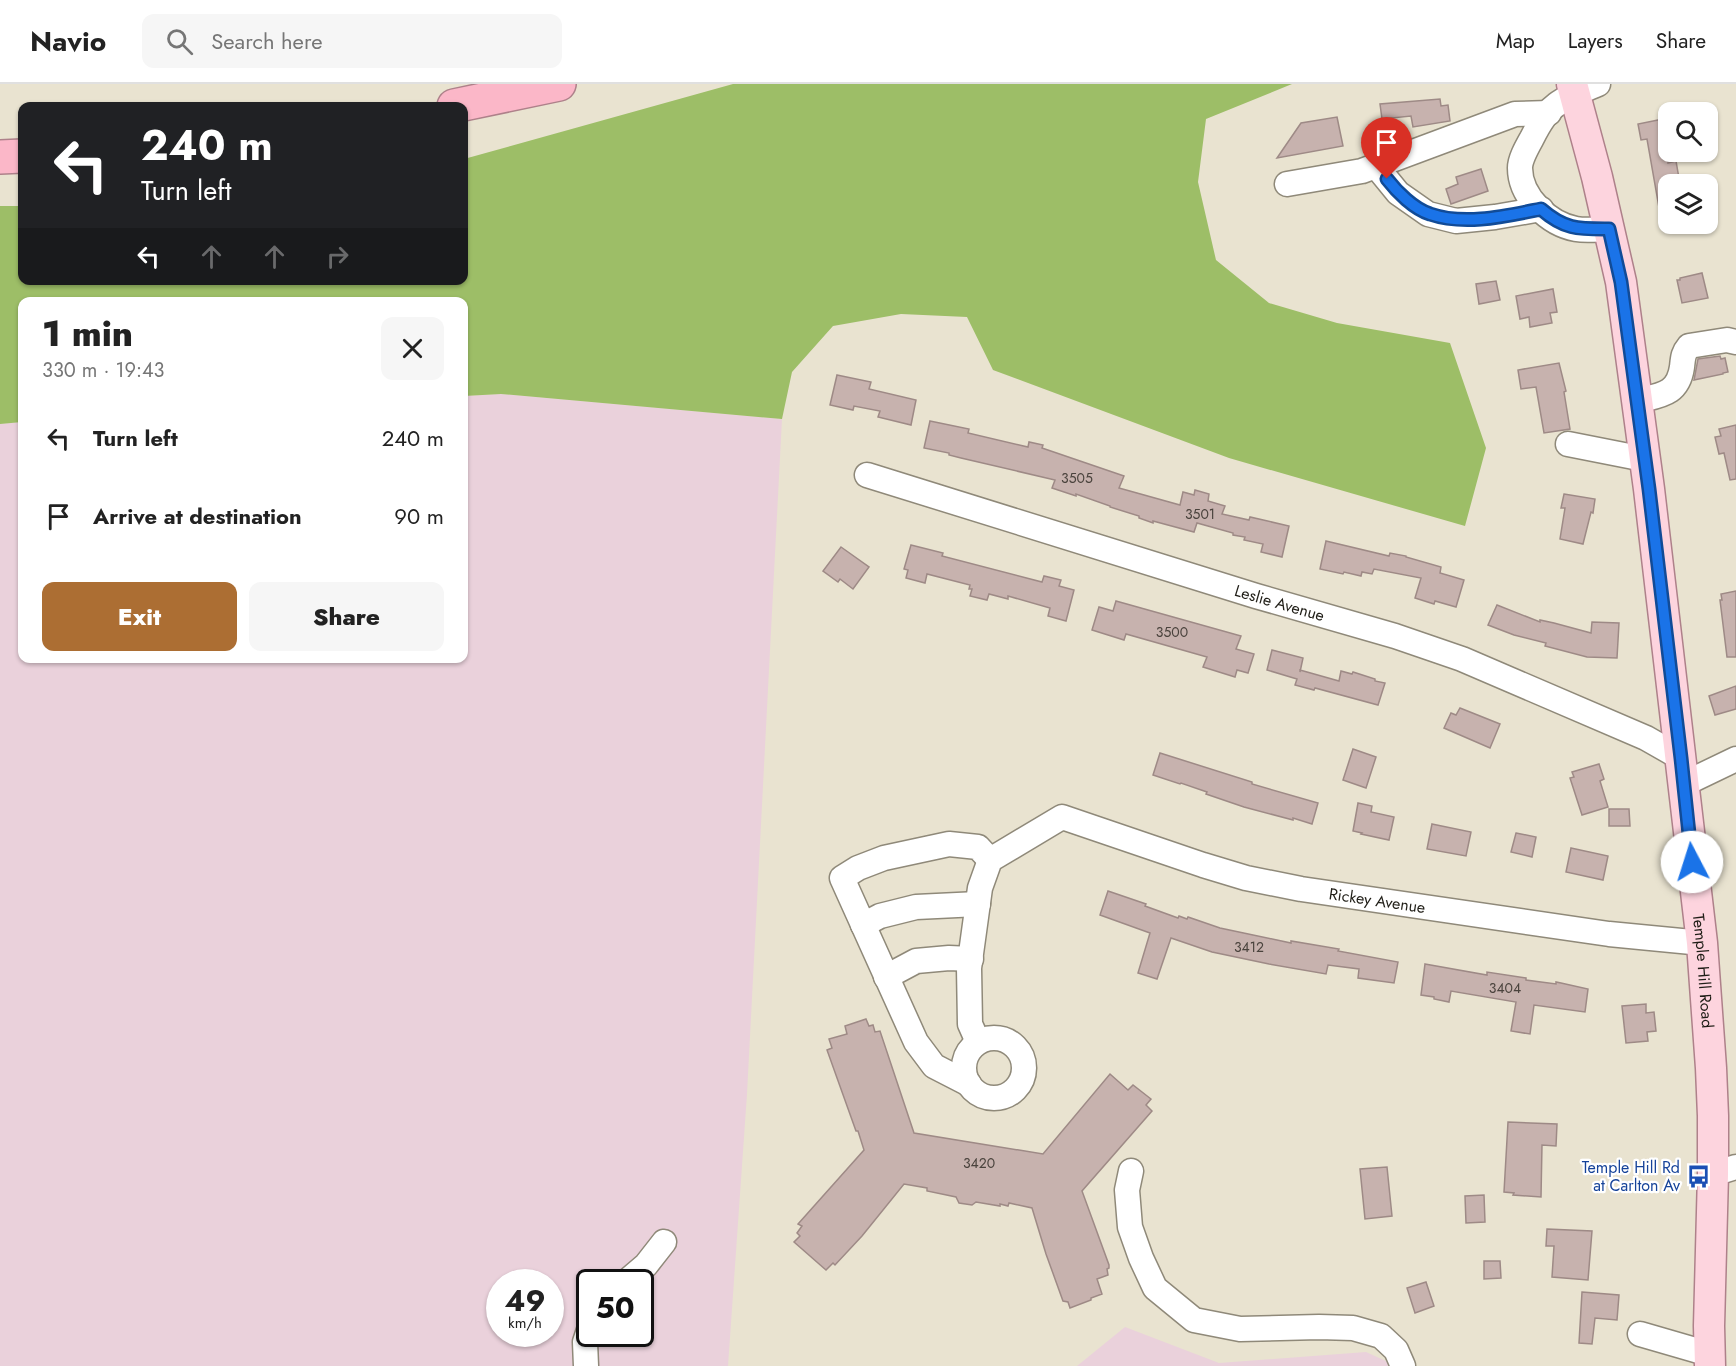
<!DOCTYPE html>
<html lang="en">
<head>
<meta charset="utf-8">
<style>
	body { margin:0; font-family:Jost,sans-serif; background:#f6f6f6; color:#222; height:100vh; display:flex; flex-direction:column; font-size:22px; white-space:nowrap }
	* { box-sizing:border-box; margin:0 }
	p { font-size:20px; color:#767676 }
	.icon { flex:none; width:33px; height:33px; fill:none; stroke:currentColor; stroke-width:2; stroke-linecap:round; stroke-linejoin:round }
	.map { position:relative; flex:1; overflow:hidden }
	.sheet { position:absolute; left:18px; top:213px; width:450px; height:366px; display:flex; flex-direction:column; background:#fff; border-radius:12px; box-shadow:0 2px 4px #0004 }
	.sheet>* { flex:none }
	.top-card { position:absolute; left:18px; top:18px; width:450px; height:183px; border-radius:12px; box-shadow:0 2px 4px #0004; background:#202124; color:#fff; overflow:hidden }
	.tools { position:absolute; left:1658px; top:18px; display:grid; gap:12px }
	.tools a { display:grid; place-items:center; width:60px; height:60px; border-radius:12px; background:#fff; box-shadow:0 2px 4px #0004; font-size:30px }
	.speed { position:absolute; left:486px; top:1185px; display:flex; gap:12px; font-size:30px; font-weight:700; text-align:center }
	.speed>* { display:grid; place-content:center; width:78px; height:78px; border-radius:50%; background:#fff; box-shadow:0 2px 4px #0004; line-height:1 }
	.speed small { font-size:15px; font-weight:400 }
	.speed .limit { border:3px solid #111; border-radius:9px; background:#fff; color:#111 }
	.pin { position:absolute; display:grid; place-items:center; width:51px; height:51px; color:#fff; margin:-62px -26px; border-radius:50% 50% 50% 0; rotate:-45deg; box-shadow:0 0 6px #0007 }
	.pin .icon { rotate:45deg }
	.me { position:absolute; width:66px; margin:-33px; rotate:355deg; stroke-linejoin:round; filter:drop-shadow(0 0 4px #0008) }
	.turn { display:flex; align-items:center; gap:21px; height:126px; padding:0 24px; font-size:27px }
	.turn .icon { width:78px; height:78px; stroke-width:2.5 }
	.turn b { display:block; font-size:42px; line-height:51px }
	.lanes { display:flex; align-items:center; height:57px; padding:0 24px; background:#0003; justify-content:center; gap:30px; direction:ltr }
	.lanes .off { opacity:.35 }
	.round { display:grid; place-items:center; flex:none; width:63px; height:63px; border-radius:12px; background:#f6f6f6 }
	.overview { display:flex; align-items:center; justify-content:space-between; height:102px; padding:0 24px }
	h1 { font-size:36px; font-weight:800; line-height:45px }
	.primary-button { display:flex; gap:12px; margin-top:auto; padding:12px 24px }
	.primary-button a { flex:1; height:69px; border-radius:12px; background:#ac6e33; color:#fff; font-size:24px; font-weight:800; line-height:69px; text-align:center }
	.primary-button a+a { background:#f6f6f6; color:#222 }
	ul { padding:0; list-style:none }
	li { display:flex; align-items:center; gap:18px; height:78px; padding:0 24px }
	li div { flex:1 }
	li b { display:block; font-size:22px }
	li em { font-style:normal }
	header { display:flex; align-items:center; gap:36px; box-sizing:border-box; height:84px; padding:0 30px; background:#fff; border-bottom:2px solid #e0e0e0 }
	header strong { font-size:28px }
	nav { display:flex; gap:33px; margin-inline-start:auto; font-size:21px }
	.search { width:420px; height:54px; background:#f6f6f6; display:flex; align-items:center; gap:15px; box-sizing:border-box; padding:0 21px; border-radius:12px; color:#767676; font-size:22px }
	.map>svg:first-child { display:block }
</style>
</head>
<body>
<header>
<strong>Navio</strong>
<div class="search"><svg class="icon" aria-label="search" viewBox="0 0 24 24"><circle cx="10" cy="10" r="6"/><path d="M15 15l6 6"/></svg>Search here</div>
<nav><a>Map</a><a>Layers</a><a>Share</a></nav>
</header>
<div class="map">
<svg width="1736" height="1282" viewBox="0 0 1736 1282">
	<rect width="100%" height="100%" fill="#e9e3d0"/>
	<!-- commercial -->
	<g fill="#ead1db" fill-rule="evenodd">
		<path d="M501,310L782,335L747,1010L728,1282H0V340L22,338V574H464V312ZM500,1198H550V1250H500ZM590,1198H640V1250H590Z"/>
		<polygon points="1125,1243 1219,1279 1366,1268 1397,1282 1077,1282"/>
	</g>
	<!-- forest -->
	<polygon fill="#9dbe67" points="733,0 1292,0 1206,35 1198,98 1216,176 1269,219 1337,239 1450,259 1486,364 1465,442 1229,374 993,286 967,233 901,230 833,242 792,288 782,335 501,310 464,312 464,218 22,218 22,338 0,340 0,122 22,122 22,196 464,196 464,75"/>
	<!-- building -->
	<g fill="#c7b2ae" stroke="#9e8a86" stroke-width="1.5">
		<polygon points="1440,15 1441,22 1448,21 1450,37 1413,43 1411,32 1382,35 1380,20"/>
		<polygon points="1337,33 1343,62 1277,74 1301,39"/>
		<polygon points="1668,34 1668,79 1676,77 1680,100 1668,100 1668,134 1661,135 1647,55 1641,56 1638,40"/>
		<polygon points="1481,85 1488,107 1451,120 1446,105 1458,100 1456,93"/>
		<polygon points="1702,189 1708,214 1682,219 1677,196 1680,196 1680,194"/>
		<polygon points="1496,197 1500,216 1479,220 1476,200"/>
		<polygon points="1553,205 1557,228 1550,229 1552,239 1530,243 1529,233 1520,235 1516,212"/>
		<polygon points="1720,272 1721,275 1725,274 1728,288 1723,289 1723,290 1694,296 1698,275"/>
		<polygon points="1559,279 1566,307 1564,308 1570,345 1544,349 1536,303 1521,305 1518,286"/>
		<polygon points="837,291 871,298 869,305 916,316 911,341 878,333 880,327 854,322 853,326 830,321"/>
		<polygon points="930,337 969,345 968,349 1028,363 1029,358 1043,361 1042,364 1124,392 1119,404 1180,421 1183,408 1194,411 1195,406 1209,410 1208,417 1225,422 1222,430 1249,436 1250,433 1289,442 1282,473 1261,468 1263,460 1244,456 1245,453 1233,451 1233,449 1197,439 1194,448 1153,437 1153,439 1139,434 1139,432 1110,423 1110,422 1076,410 1076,412 1052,404 1055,396 961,374 949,371 949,369 924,364"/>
		<polygon points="1736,341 1736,395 1730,396 1724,369 1719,370 1715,353 1721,352 1719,345"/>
		<polygon points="1564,410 1595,415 1593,429 1591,428 1583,460 1560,455 1565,424 1561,424"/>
		<polygon points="1326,457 1389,472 1390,469 1406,472 1406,473 1441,483 1440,489 1464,496 1456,523 1435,517 1434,520 1415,514 1421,494 1374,485 1372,490 1362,488 1361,492 1344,488 1343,490 1320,485"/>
		<polygon points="911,461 943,469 942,472 1042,498 1044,492 1061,496 1059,502 1074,506 1066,537 1048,532 1050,524 1008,512 1008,515 989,510 987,516 970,512 972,505 969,505 970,501 927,490 925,499 906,494 908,486 904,485"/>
		<polygon points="841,463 869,483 853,505 840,495 838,498 823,487"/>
		<polygon points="1736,507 1736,573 1727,573 1720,516 1722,516 1721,510"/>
		<polygon points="1116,517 1241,552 1236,565 1254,570 1248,589 1237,586 1235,593 1203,583 1207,573 1126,550 1124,556 1092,546 1099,523 1113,527"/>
		<polygon points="1497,521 1540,538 1540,536 1554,539 1591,549 1592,538 1619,539 1617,574 1587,573 1545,562 1546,559 1514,551 1488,541"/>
		<polygon points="1272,566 1303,574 1300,588 1300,586 1339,597 1341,587 1352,590 1353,588 1375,595 1375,597 1385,599 1378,621 1315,604 1314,606 1295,601 1297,595 1267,586"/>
		<polygon points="1736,602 1736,625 1715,631 1709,612"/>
		<polygon points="1460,624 1500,640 1490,664 1444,644 1451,629 1456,631"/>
		<polygon points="1353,665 1376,673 1366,704 1343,696"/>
		<polygon points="1160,669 1252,698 1252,700 1318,719 1312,740 1293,734 1293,736 1244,723 1206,710 1207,708 1181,699 1180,700 1153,691"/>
		<polygon points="1599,680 1604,695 1600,697 1608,723 1582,731 1570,694 1574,693 1572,688"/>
		<polygon points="1358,719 1372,722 1371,728 1394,733 1389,756 1361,750 1362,749 1353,747"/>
		<polygon points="1609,725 1629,725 1630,742 1609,742"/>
		<polygon points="1432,740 1471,748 1466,772 1427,765"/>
		<polygon points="1516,749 1536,753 1532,773 1511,768"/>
		<polygon points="1571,764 1608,772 1603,796 1566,788"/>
		<polygon points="1108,807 1146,820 1145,822 1178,834 1179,832 1187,835 1188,833 1220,844 1291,859 1291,857 1339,865 1338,867 1398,878 1394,899 1358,894 1359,885 1328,881 1326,890 1269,880 1212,868 1171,854 1157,895 1138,889 1150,849 1100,831"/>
		<polygon points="1425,880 1487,891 1487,888 1526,894 1526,896 1556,900 1556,898 1561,899 1588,905 1585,928 1534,921 1530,950 1511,947 1516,918 1451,907 1449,918 1434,915 1434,913 1421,911"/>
		<polygon points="1646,920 1646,929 1654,928 1656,947 1647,948 1648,957 1626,959 1622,922"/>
		<polygon points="866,935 869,942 873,941 875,948 880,947 914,1049 1043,1070 1110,990 1128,1006 1133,1001 1151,1015 1146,1021 1152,1027 1082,1107 1109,1181 1109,1184 1107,1185 1108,1191 1097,1195 1102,1210 1091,1214 1091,1216 1070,1224 1068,1218 1063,1217 1046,1170 1032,1124 1009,1119 1008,1122 1000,1120 1000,1122 976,1118 972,1121 959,1119 956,1113 927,1107 927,1104 904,1100 862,1152 835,1181 833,1179 826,1186 794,1158 800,1152 797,1149 802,1142 798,1140 864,1066 858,1047 856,1047 827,966 832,964 829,955 847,950 845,942"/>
		<polygon points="1508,1038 1557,1040 1556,1062 1542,1061 1541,1113 1513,1111 1514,1109 1504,1108"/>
		<polygon points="1387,1083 1392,1132 1365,1135 1360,1085"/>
		<polygon points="1484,1111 1485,1138 1466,1139 1465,1112"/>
		<polygon points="1547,1145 1592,1147 1588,1196 1552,1193 1554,1162 1546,1162"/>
		<polygon points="1484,1177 1500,1177 1501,1194 1484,1195"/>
		<polygon points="1426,1198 1434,1222 1415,1229 1407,1204"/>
		<polygon points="1582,1208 1619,1211 1617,1236 1595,1234 1592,1260 1579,1259"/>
	</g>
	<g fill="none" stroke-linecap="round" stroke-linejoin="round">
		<defs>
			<g id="minor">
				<path d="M1598,0C1584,6 1569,11 1556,21C1546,28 1537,44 1532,54C1527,63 1520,75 1520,84C1520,113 1549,140 1576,145C1587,147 1599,145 1609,145"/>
				<polyline points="1376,82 1398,109 1428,130 1456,137 1495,133 1541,125"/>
				<polyline points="1287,100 1362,87 1515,30 1549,29"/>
				<path d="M1637,317C1660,311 1678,311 1682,283C1683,274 1683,269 1689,262L1727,256L1736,258"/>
				<polyline points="1568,360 1644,375"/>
				<path id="s1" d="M867,391L1256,512L1395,552L1462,575L1646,654L1681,674"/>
				<polyline points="1684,700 1736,675"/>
				<polyline points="863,841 880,832 916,823 978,820"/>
				<polyline points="886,893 916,877 949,874 971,875"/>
				<circle cx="994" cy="984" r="30"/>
				<path id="s2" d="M978,958L970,940L969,884L980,804L990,776L1062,733L1203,781L1246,794L1301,805L1609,850L1702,859"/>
				<polyline points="969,1000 934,982 916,958 842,794 858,784 884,774 949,760 978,763 990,776"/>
				<polyline points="1131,1087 1127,1106 1130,1143 1141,1174 1155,1204 1194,1236 1240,1245 1319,1243 1353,1244 1381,1252 1396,1266 1403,1282"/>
				<polyline points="1713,1090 1736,1083"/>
				<polyline points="626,1198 646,1181 664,1158"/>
				<polyline points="1640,1250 1709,1270"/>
				<polyline points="586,1282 585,1258 590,1243"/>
			</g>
			<g id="major">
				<path id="s3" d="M1572,0L1597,93L1621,198L1649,405L1702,859L1711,984L1713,1032V1090L1709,1242L1710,1282"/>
			</g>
			<g id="highway">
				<polyline points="454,22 559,0"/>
				<polyline points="0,73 22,72"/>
			</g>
		</defs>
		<!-- minor casing -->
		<use href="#minor" stroke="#8f8979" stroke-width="27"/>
		<!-- major casing -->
		<use href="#major" stroke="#ae818a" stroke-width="33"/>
		<!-- highway casing -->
		<use href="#highway" stroke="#ae818a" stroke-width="36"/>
		<!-- minor -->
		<use href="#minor" stroke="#fff" stroke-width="24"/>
		<!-- major -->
		<use href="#major" stroke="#fdd4de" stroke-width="30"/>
		<!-- highway -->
		<use href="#highway" stroke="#fbb7c8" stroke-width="33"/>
	</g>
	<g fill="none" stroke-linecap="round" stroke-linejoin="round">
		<defs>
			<path id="route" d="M1387,95C1397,108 1414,125 1430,130C1465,142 1506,132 1541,125C1565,146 1579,145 1609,145L1621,198L1649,405L1681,674L1692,778"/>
		</defs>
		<!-- route casing -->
		<use href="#route" stroke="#114b97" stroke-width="15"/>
		<!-- route -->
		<use href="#route" stroke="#1a73e8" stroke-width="10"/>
	</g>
	<!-- icons -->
	<defs>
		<symbol id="bus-bare" viewBox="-9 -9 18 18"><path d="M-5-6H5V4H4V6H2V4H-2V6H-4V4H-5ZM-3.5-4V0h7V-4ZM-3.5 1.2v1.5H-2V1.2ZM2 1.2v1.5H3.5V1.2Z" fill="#1a4fb4" stroke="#fff" stroke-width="2.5" paint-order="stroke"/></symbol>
	</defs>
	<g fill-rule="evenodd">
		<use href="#bus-bare" x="1682" y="1076" width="33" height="33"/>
	</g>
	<g text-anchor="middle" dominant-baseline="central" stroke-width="4.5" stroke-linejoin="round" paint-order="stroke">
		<!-- number labels -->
		<g font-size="14" fill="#4a433d">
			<text x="1077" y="394">3505</text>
			<text x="1200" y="430">3501</text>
			<text x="1172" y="548">3500</text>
			<text x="1249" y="863">3412</text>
			<text x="1505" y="904">3404</text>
			<text x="979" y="1079">3420</text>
		</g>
		<!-- street labels -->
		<g font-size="16" fill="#201e17" stroke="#fff">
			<text stroke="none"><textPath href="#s1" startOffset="432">Leslie Avenue</textPath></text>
			<text stroke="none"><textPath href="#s2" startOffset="597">Rickey Avenue</textPath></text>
			<text stroke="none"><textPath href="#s3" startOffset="898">Temple Hill Road</textPath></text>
		</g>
		<!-- transit labels -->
		<g font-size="16" fill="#164399" stroke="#fff" text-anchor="end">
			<text x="1680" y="1083">Temple Hill Rd<tspan x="1680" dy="18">at Carlton Av</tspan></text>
		</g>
	</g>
</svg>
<div class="tools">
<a><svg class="icon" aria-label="search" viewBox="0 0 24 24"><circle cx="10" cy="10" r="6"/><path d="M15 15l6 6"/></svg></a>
<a><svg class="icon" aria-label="layers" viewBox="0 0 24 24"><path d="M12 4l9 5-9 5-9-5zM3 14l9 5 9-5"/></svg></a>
</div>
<div class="speed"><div>49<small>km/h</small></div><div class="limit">50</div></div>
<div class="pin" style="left:1387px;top:95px;background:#d93025"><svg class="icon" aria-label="arrive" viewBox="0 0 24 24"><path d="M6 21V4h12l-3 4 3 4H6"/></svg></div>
<svg class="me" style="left:1692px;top:778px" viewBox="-20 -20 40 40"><circle r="19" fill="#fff"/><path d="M0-13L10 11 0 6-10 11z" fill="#1a73e8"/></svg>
<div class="top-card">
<div class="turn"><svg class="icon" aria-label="left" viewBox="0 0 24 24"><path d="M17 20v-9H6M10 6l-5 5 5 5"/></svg><div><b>240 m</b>Turn left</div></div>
<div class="lanes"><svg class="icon" aria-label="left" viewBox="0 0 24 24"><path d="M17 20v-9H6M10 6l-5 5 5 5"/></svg><svg class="icon off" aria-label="ahead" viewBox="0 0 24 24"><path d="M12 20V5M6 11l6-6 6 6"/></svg><svg class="icon off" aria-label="ahead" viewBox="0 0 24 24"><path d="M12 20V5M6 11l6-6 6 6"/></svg><svg class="icon off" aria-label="right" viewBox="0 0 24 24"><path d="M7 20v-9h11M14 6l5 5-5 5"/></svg></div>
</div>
<section class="sheet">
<div class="overview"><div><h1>1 min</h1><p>330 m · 19:43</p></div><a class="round"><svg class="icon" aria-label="close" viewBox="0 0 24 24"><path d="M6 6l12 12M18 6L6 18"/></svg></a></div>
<ul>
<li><svg class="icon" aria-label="left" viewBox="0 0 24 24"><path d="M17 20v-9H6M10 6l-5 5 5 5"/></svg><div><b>Turn left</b></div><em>240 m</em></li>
<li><svg class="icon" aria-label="arrive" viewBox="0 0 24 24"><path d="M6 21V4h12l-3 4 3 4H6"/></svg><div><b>Arrive at destination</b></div><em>90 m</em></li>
</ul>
<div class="primary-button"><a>Exit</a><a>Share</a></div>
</section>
</div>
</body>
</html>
